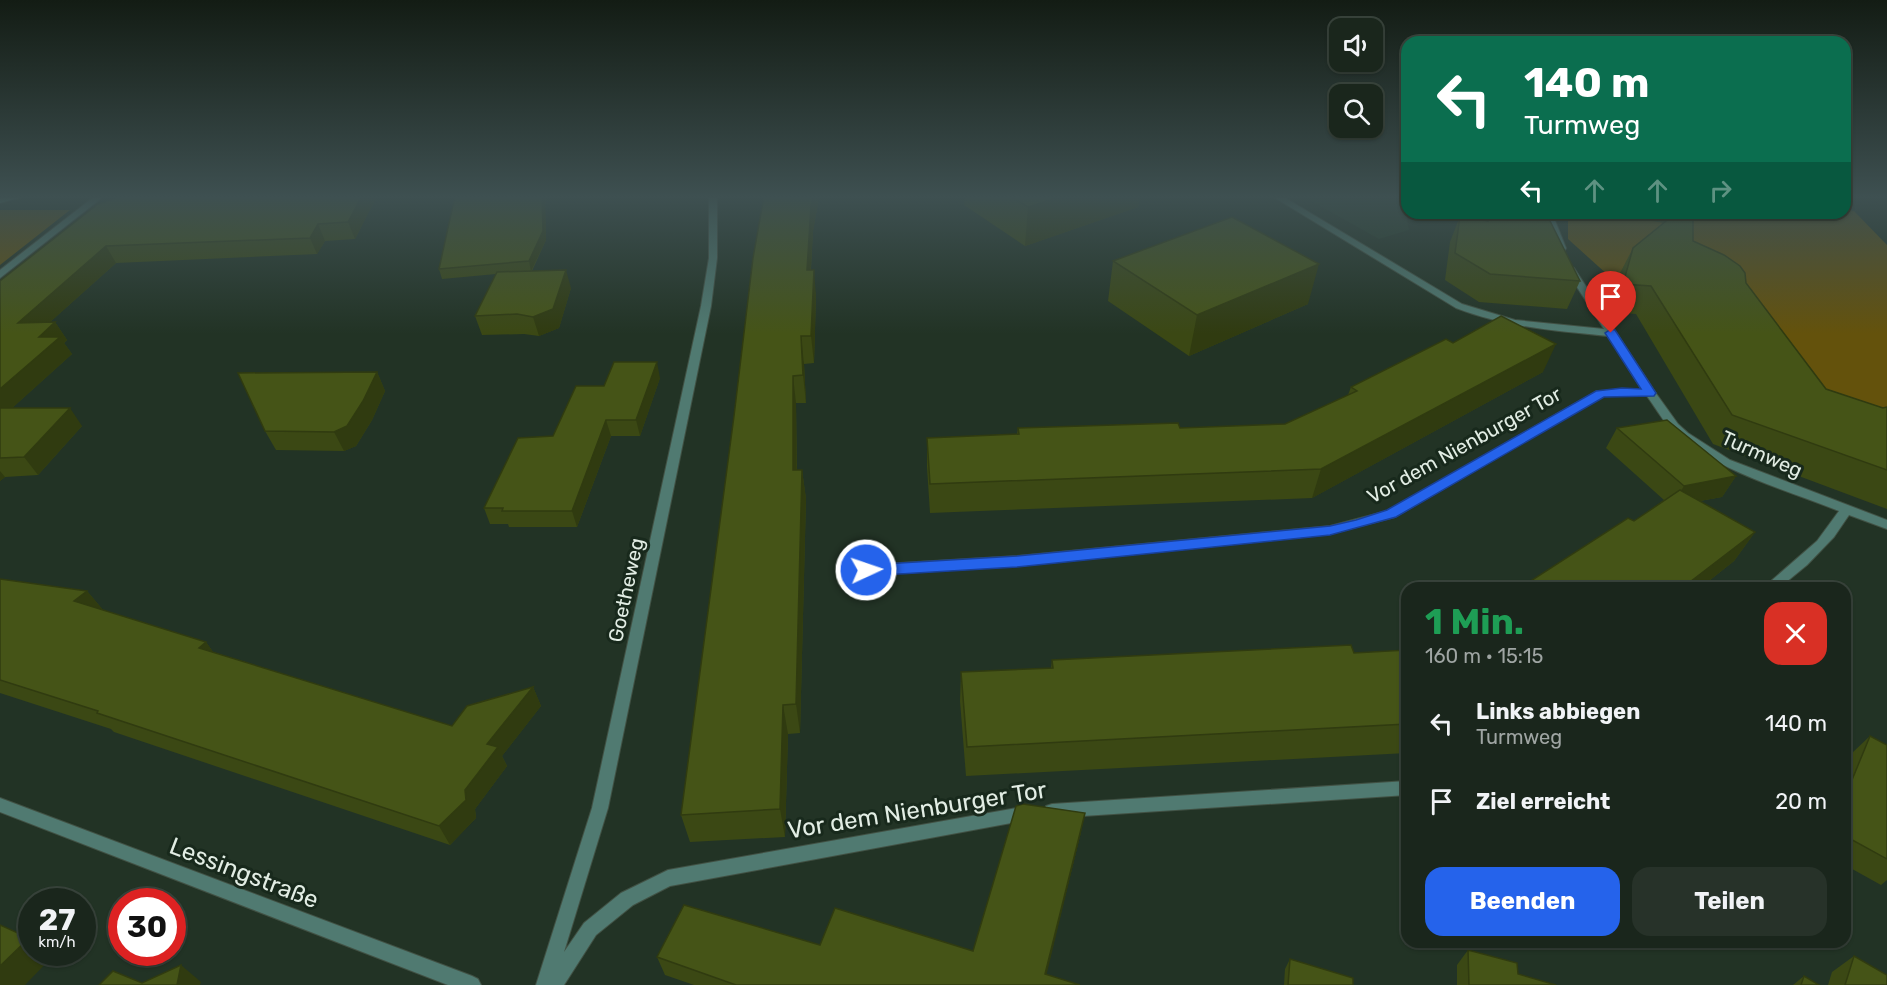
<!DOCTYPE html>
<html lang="de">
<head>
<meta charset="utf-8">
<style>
	body { margin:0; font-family:Rubik,sans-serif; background:#273229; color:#f1f3f6; height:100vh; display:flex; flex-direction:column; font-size:22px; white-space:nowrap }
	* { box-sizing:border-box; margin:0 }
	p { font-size:20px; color:#9fa5a3 }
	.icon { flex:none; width:33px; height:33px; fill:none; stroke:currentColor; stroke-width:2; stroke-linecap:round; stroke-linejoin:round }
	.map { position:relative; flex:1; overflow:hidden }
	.panel { position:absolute; left:1401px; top:582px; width:450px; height:366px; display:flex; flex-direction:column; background:#1a261c; border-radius:18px; box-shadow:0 2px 4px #0004,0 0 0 2px #38433b }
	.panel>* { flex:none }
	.guide { position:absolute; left:1401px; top:36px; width:450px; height:183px; border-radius:18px; box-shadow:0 2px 4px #0004,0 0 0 2px #38433b; background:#0b6e4f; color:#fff; overflow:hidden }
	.buttons { position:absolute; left:1329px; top:18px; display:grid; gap:12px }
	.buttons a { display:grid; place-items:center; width:54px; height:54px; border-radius:12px; background:#1a261c; box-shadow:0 2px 4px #0004,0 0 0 2px #38433b; font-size:30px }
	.speed { position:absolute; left:18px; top:888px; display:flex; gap:12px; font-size:30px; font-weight:700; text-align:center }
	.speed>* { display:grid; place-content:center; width:78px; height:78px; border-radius:50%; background:#1a261c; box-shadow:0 2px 4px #0004,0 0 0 2px #38433b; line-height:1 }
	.speed small { font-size:15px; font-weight:400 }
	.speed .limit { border:9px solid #d22; background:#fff; color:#111 }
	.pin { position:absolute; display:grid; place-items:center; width:51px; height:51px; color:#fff; margin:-62px -26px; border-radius:50% 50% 50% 0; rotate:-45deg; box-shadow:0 0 6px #0007 }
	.pin .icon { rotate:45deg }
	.me { position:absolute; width:66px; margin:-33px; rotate:87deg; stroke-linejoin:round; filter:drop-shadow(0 0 4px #0008) }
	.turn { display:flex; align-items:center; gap:21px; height:126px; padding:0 24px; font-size:27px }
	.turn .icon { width:78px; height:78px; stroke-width:2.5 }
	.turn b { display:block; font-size:42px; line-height:51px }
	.lanes { display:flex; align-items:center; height:57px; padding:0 24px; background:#0003; justify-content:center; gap:30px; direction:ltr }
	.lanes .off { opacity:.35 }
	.round { display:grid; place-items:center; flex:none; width:63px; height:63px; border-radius:18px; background:#273229 }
	.headline { display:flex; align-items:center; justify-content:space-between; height:102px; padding:0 24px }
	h1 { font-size:36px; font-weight:700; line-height:45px; color:#1e9e55 }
	.button { display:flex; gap:12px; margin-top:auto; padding:12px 24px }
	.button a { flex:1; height:69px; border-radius:18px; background:#2563eb; color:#fff; font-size:24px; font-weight:700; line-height:69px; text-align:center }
	.button a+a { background:#273229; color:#f1f3f6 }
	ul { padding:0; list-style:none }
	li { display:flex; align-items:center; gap:18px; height:78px; padding:0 24px }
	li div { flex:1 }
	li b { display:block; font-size:22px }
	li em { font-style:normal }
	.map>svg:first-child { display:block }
</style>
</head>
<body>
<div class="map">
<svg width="1887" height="985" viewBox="0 0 1887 985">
	<rect width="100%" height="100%" fill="#223325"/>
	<!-- built -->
	<polygon fill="#263d2b" points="1302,196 1403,196 1409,230 1379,239"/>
	<!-- green -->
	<g fill="#64520c">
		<polygon points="1845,209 1854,211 1887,245 1887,446 1619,285 1568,239 1568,213 1845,213"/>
		<polygon points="0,210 70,210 0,265"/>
	</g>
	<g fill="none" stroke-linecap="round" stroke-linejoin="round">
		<defs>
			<g id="street">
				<polygon points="95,196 104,196 0,278 0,270"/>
				<polygon points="709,196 717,196 717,258 711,306 608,808 564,952 584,923 621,893 668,870 1028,806 1034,808 1036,813 1034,818 1028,820 670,886 633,905 596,935 564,985 536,985 592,808 701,306 709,258"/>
				<path d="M1272,196H1282L1462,304L1515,320L1604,329L1566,270L1571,267L1574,268L1655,392L1678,424L1688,433L1730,460L1887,520V529L1849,515L1834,537L1807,565L1779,588H1763L1817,541L1839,511C1786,490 1727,474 1681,439C1667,428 1657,410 1647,396H1603L1395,517L1330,534L1017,566L866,575L861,573L860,570L861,567L866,565L1017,556L1330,526L1387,511L1597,391L1642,390L1608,336C1556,331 1505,327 1456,308Z"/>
				<polygon points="1544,213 1552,213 1566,248 1565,250 1562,251 1558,248"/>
				<polygon points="1407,781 1407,795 1052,818 1046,816 1044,811 1046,806 1052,804"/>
				<polygon points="0,798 472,976 478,979 481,985 448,985 0,812"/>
			</g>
			<polygon id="secondary" points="11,196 26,196 0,203 0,199"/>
		</defs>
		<!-- street casing -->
		<use href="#street" stroke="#415144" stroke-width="2"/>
		<!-- secondary casing -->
		<use href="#secondary" stroke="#415144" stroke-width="2"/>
		<!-- street -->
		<use href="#street" fill="#507a71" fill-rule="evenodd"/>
		<!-- secondary -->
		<use href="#secondary" fill="#5fa496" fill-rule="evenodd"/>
	</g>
	<!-- wall -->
	<g fill="#3b4814">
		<polygon points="122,196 377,196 355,239 325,241 317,254 116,263 50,322 55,322 67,340 64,343 72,354 12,408 82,426 38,475 5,477 0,481 0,281"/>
		<polygon points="455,196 549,196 545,203 546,240 532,271 571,288 559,328 539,336 524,334 482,335 475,316 496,274 442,279 439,269"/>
		<polygon points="764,196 819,196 819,198 813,231 811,270 816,296 814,363 804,364 806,403 796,403 797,470 802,470 806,499 800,733 788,734 785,837 690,842 681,815"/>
		<polygon points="965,196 1140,196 1138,207 1025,246 964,205"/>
		<polygon points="1473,213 1546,213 1580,281 1567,309 1479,302 1445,280 1450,242 1460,216 1473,218"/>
		<polygon points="1605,213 1693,213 1693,241 1746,283 1826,389 1883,408 1887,407 1887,509 1713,444 1636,314 1609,312 1619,275 1633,248 1664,223"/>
		<polygon points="1113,261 1308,304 1189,356 1108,301"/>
		<polygon points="1453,343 1543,372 1312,498 930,513 927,467 927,438 1017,434 1018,428 1180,428 1285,424 1348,395 1351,387"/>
		<polygon points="377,372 385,391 372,420 356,446 344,451 276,450 265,431"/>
		<polygon points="660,378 640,436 611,436 577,527 509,527 508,524 490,524 484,508 553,436 604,386"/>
		<polygon points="1617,428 1736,476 1722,497 1700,501 1755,532 1734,561 1700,588 1526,588 1529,582 1634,521 1664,500 1606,448"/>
		<polygon points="0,579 87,591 103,610 206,642 213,652 452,726 533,687 541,706 502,756 507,766 475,809 476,818 450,845 114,732 111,729 0,693"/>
		<polygon points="1407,650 1407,753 966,776 960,701 961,672 1051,668 1052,660 1354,653"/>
		<polygon points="1870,736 1887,745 1887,880 1881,885 1845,865 1845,769 1851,754"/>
		<polygon points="1081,832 1046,974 1080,985 694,985 665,975 657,957 820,945 973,951"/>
		<polygon points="1468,950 1518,974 1556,985 1457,985 1457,965"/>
		<polygon points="1854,956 1887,985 1828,985 1832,972"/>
		<polygon points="1290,959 1353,985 1284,985 1285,969"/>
		<polygon points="1804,976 1819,985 1793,985"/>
	</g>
	<!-- shaded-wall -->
	<g fill="#303b10">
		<polygon points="362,196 377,196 355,239 348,222"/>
		<polygon points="542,196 549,196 545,203 546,240 531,271 529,261"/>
		<polygon points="813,196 819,196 819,198 813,231 809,296 807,270 811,206"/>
		<polygon points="1062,196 1140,196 1138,207 1025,246 1028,207"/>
		<polygon points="318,224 325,241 317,254 310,238"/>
		<polygon points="106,246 116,263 30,340 18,323"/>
		<polygon points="1319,264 1308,304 1189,356 1197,315"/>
		<polygon points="566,270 571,288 559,328 539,336 533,317"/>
		<polygon points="814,270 816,296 814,363 811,336"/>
		<polygon points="55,322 67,340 64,343 72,354 0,419 0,389 39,337"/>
		<polygon points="801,336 804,364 806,403 803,375"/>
		<polygon points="1556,344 1543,372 1312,498 1321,469"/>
		<polygon points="657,362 660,378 640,436 636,420"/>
		<polygon points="377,372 385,391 372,420 356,446 344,451 334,432"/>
		<polygon points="793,376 796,403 797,499 793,470"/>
		<polygon points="70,408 82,426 38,475 24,457"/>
		<polygon points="606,420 611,436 577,527 572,511"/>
		<polygon points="802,470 806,499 800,733 796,704"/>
		<polygon points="0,471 5,477 0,481"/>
		<polygon points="1736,476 1722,497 1671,506 1684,486"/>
		<polygon points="1755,532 1734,561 1700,588 1682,588"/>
		<polygon points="87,591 103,610 74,601"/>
		<polygon points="206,642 220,662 199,648"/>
		<polygon points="533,687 541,706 502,756 507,766 475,809 476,818 450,845 439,826 465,790 487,744"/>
		<polygon points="783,705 788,734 785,837 780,809"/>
		<polygon points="1085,813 1081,832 1044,985 1045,974"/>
		<polygon points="29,938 32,940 32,952 48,952 53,956 25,985 0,985 0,966"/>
		<polygon points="181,965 201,982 200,985 177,985"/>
	</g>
	<!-- building -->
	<g fill="#455417" stroke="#303b10" stroke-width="1.5">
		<polygon points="122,196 362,196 348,222 318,224 310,238 106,246 18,323 55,322 39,337 60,337 0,389 0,281 98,204"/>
		<polygon points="455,196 542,196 543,231 529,261 439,269"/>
		<polygon points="764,196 813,196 811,206 807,270 814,270 811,336 801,336 803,375 793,376 793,470 802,470 796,704 783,705 780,809 681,815 734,416 753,258"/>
		<polygon points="1010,196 1062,196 1028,207"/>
		<polygon points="1487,213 1546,213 1580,281 1490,274 1455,253 1460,216 1488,221"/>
		<polygon points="1676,213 1693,213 1693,241 1724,255 1740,266 1745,273 1746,283 1826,389 1883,408 1887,407 1887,470 1732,415 1651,286 1623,284 1633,248"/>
		<polygon points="1232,217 1319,264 1197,315 1113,261"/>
		<polygon points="566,270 553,309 533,317 517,314 475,316 497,272"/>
		<polygon points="1501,316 1556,344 1321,469 930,484 927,438 1019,434 1018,428 1178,423 1180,428 1285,424 1357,391 1351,387 1446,339 1453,343"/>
		<polygon points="614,362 657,362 636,420 606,420 572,511 502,511 503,508 484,508 518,438 553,436 576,386 604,386"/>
		<polygon points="377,372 363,401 347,426 334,432 265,431 238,373"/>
		<polygon points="0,408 70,408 24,457 0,458"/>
		<polygon points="1667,420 1736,476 1684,486 1617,428"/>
		<polygon points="1680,490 1755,532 1682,588 1536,588 1537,588 1529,582 1628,518 1634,521"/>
		<polygon points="0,579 87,591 74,601 206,642 199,648 452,726 467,706 533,687 487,744 498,747 465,790 466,800 439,826 97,713 98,711 0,680"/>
		<polygon points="1351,645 1354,653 1407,650 1407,724 967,747 961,672 1053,668 1052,660"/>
		<polygon points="1870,736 1887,745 1887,859 1845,836 1845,797"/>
		<polygon points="1023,804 1085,813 1045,974 1080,985 736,985 657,957 684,905 820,945 835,908 973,951 1016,806"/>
		<polygon points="0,925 29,938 0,966"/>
		<polygon points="1468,950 1517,963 1518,974 1556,985 1469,985"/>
		<polygon points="1854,956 1887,975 1887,985 1845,985"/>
		<polygon points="1290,959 1353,978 1353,985 1288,985"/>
		<polygon points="181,965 177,985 99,985 113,971 142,983"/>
		<polygon points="1804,976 1819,985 1801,985"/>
	</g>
	<!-- sky -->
	<linearGradient id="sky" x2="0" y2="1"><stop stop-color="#131c14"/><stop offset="0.59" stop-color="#3e5051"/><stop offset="1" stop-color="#3e5051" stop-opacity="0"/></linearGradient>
	<rect width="1887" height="334" fill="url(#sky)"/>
	<!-- route -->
	<polygon fill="#2563eb" stroke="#184099" stroke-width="1.5" points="1611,329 1615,330 1656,393 1654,396 1604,397 1396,517 1330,535 1017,567 866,576 859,570 866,565 1017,556 1330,526 1356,520 1387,510 1596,391 1622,388 1641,389 1605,333"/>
	<g text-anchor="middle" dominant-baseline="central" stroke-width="6" stroke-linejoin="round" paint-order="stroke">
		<!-- street labels -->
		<g font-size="20" fill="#e2ede4" stroke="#18291c">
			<text transform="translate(1464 445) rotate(-29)">Vor dem Nienburger Tor</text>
			<text transform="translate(1762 454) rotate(24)">Turmweg</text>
			<text transform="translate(626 590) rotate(-78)">Goetheweg</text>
		</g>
		<!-- near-street labels -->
		<g font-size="24" fill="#e2ede4" stroke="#18291c">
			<text transform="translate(917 810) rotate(-9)">Vor dem Nienburger Tor</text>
			<text transform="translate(244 873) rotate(21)">Lessingstraße</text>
		</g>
	</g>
</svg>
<div class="buttons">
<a><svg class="icon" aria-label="sound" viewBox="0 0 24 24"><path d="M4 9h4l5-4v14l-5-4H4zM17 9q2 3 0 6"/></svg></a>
<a><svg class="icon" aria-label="search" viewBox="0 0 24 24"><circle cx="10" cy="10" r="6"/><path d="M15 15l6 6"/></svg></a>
</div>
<div class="speed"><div>27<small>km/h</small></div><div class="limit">30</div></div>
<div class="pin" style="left:1611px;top:333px;background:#d93025"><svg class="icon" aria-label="arrive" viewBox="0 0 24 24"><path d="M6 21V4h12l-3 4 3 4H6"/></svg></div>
<svg class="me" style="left:866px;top:570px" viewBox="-20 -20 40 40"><circle r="17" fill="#2563eb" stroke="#fff" stroke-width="3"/><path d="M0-11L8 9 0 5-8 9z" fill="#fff"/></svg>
<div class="guide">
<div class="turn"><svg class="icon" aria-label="left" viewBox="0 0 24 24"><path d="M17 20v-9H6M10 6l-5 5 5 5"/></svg><div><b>140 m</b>Turmweg</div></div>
<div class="lanes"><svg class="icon" aria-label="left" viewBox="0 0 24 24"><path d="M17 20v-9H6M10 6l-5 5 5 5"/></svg><svg class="icon off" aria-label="ahead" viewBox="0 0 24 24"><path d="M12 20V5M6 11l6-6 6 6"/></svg><svg class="icon off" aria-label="ahead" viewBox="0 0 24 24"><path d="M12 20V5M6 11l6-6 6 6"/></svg><svg class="icon off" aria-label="right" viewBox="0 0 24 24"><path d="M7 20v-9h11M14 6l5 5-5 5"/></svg></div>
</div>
<section class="panel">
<div class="headline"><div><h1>1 Min.</h1><p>160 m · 15:15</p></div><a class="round" style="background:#d93025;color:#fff"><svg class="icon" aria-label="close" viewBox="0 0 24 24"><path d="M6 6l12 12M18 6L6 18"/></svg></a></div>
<ul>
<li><svg class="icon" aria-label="left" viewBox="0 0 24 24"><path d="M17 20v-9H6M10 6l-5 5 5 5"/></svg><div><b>Links abbiegen</b><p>Turmweg</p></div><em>140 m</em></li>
<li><svg class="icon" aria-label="arrive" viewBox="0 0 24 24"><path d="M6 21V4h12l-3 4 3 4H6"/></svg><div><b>Ziel erreicht</b></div><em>20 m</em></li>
</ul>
<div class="button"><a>Beenden</a><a>Teilen</a></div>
</section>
</div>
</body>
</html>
